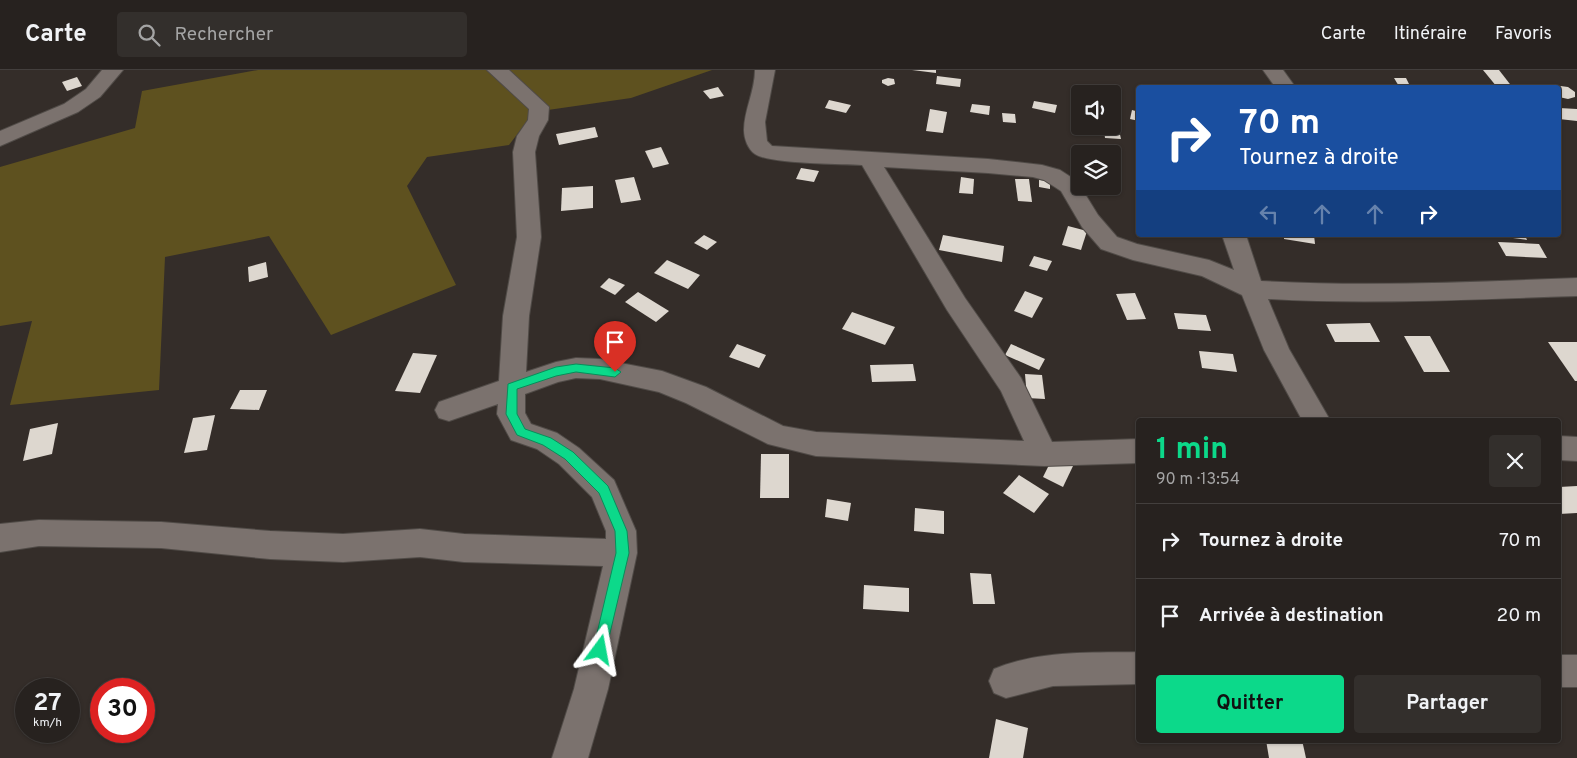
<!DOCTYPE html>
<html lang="fr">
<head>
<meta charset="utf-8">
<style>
	body { margin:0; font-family:Overpass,sans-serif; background:#332f2c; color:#f1f3f6; height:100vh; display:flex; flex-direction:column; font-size:19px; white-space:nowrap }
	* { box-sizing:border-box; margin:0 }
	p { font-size:16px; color:#a4a4a4 }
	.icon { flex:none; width:28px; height:28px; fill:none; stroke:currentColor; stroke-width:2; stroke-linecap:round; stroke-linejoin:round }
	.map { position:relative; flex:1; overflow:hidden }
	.details { position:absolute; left:1136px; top:348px; width:425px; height:325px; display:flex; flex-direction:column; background:#27221f; border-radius:5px; box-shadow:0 1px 4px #0004,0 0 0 1px #433f3d }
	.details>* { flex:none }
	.top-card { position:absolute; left:1136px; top:15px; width:425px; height:152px; border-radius:5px; box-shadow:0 1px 4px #0004,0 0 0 1px #433f3d; background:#1a4fa0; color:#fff; overflow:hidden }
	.tools { position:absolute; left:1071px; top:15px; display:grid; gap:10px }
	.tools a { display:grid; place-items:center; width:50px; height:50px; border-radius:5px; background:#27221f; box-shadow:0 1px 4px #0004,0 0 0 1px #433f3d; font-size:25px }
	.speed { position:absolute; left:15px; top:608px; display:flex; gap:10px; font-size:25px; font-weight:700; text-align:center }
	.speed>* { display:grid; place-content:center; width:65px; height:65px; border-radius:50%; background:#27221f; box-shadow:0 1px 4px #0004,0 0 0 1px #433f3d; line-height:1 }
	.speed small { font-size:12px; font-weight:400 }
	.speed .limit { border:8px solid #d22; background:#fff; color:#111 }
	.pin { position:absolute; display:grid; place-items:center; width:42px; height:42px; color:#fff; margin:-51px -21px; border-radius:50% 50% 50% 0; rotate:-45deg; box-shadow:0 0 5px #0007 }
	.pin .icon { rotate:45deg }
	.me { position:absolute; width:55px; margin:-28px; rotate:13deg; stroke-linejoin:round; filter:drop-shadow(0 0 4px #0008) }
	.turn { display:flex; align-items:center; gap:18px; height:105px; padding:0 20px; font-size:22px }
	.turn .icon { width:65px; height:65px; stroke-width:2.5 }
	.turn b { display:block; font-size:35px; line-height:42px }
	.lanes { display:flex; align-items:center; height:48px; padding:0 20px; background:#0003; justify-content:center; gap:25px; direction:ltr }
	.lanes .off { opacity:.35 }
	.round { display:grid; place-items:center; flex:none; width:52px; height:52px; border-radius:5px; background:#332f2c }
	.head { display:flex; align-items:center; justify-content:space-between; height:85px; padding:0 20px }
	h1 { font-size:30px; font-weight:700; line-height:38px; color:#0cd98a }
	.button { display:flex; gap:10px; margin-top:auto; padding:10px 20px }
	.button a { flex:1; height:58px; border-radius:5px; background:#0cd98a; color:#111; font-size:20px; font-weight:700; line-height:58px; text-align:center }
	.button a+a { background:#332f2c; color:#f1f3f6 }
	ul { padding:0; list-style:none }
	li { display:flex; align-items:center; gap:15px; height:75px; padding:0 20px; border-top:1px solid #433f3d }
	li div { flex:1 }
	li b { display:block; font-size:19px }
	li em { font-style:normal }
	header { display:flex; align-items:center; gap:30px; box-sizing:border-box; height:70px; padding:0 25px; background:#27221f; border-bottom:1px solid #433f3d }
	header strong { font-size:24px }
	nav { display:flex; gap:28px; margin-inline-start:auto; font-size:18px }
	.search { width:350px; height:45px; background:#332f2c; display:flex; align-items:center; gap:12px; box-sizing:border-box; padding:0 18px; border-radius:5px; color:#a4a4a4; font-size:19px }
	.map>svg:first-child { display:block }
</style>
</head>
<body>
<header>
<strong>Carte</strong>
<div class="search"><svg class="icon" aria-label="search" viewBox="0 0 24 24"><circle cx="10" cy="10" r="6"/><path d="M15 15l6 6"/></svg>Rechercher</div>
<nav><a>Carte</a><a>Itinéraire</a><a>Favoris</a></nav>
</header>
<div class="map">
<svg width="1577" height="688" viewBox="0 0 1577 688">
	<rect width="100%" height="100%" fill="#342d29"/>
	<!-- green -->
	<polygon fill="#5e511f" points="258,0 712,0 631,28 534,42 509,75 427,87 407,116 456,215 331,265 269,166 165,187 159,320 10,335 32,251 0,256 0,97 135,58 142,21"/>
	<!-- building -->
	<g fill="#ddd7cf">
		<polygon points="912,0 936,0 936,3"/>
		<polygon points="1483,0 1499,0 1513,18 1497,17"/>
		<polygon points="937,6 961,9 960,17 936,14"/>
		<polygon points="77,7 82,16 67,21 62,12"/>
		<polygon points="888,8 894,9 895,14 888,16 882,13 882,10"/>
		<polygon points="1394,8 1406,8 1411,18 1400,18"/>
		<polygon points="1553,15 1568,17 1575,22 1575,27 1568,29 1559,27 1559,18 1548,18"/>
		<polygon points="718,17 724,26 710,29 703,21"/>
		<polygon points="829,30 851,35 846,43 825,38"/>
		<polygon points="1034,31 1057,35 1055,43 1032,38"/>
		<polygon points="972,34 990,36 989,45 970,42"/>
		<polygon points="1559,38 1577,39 1577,51 1559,49"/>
		<polygon points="930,39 947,42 943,63 926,61"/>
		<polygon points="1132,40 1139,42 1139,51 1130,49"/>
		<polygon points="1002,43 1015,44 1016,53 1003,52"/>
		<polygon points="595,57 598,67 559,75 556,64"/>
		<polygon points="1104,59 1119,60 1121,69 1105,68"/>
		<polygon points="661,77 669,94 653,98 645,81"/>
		<polygon points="801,98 819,101 814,112 796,109"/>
		<polygon points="634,107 641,130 621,133 615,110"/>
		<polygon points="961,107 974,109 973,124 959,123"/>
		<polygon points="1015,109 1029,109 1032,132 1018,131"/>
		<polygon points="1039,110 1050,111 1050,119 1039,117"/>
		<polygon points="593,116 593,138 561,141 562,118"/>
		<polygon points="1068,156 1087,161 1081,180 1062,175"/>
		<polygon points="704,165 717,172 707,180 694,173"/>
		<polygon points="943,165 1004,176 1002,192 939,180"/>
		<polygon points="1284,165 1314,165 1315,174 1284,169"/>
		<polygon points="1498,165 1525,165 1527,170 1498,166"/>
		<polygon points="1498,172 1539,174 1547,188 1506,186"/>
		<polygon points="1034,186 1052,191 1047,201 1029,196"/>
		<polygon points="667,190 700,205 688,219 654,203"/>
		<polygon points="266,192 268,207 249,212 248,197"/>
		<polygon points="609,208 625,215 615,225 600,217"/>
		<polygon points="1025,221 1043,228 1032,248 1014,241"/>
		<polygon points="638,222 669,241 656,252 625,232"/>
		<polygon points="1135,223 1146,249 1127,250 1116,224"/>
		<polygon points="852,242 895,257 885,275 842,259"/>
		<polygon points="1174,243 1206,245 1211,261 1178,259"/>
		<polygon points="1370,253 1380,272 1335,272 1326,254"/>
		<polygon points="1404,266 1430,266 1450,302 1424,302"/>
		<polygon points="1548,272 1577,272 1577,311 1575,311"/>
		<polygon points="737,274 766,285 759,298 729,287"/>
		<polygon points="1011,274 1045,289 1039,300 1005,285"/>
		<polygon points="1199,281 1233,284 1237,302 1202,298"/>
		<polygon points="413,283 437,285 420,323 395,321"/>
		<polygon points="913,294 916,311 872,312 870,295"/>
		<polygon points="1025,304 1042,305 1045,329 1027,328"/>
		<polygon points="240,320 267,320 259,340 230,339"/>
		<polygon points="215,345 207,380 184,383 193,348"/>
		<polygon points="58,353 52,384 23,391 30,359"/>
		<polygon points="761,384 789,384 789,428 760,428"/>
		<polygon points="1053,387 1073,396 1063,417 1043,407"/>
		<polygon points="1019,405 1049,424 1034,443 1003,423"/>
		<polygon points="1577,416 1577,443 1559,444 1559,417"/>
		<polygon points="827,429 851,433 848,451 825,447"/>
		<polygon points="915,438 944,441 944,464 914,461"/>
		<polygon points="970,503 991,504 995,534 973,534"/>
		<polygon points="864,515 909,518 909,542 863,539"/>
		<polygon points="996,649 1028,658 1023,688 989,688"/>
		<polygon points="1266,670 1302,670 1306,688 1269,688"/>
	</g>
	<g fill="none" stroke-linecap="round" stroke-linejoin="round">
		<defs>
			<g id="minor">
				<polygon points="102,0 123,0 100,27 78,42 0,76 0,61 64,34 86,19"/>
				<path d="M487,0H509L549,37L548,50L539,66L535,82L541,167L529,246L526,302L556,292L576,288L600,289L662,301L706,317L783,356L816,362L1024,371L1001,321L947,240L862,95C841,94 769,94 755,84C748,79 744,69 744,60C744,40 755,21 755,0H775L765,52L767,71L772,76L988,89L1042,95L1060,100L1077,111L1098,145L1117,167L1137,174L1209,190L1234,200L1222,165H1246L1261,211C1367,217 1472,212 1577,208V226C1474,229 1371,235 1268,229L1289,279L1330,350H1302L1264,280L1242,225L1202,206L1133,190L1101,179L1082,157L1061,121L1044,110L1033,107L988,103L884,97L965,228L1021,308L1052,372L1139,369V393L1044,396L816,386L768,374L686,333L659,322L600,309L576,308L558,312L525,324V343L531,354L557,363L579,378L614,410L636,461L637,483L608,619L588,688H552L574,619L603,496L464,492L420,487L343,492L270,489L161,478L39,476L0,482V454L39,450L161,452L270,461L343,464L420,459L464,464L606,469V461L592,427L559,394L537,379L511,370L497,344L498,334L449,351L439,348L435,340L439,332L499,311L503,246L517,167L513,82L517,66L528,50L529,39Z"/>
				<polygon points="1263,0 1283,0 1296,18 1276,18"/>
				<polygon points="1559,366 1577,367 1577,391 1559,390"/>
				<path d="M1139,582V614L1053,616L1006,628L994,623L989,611L994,599C1040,580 1090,583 1139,582Z"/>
				<rect x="1559" y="585" width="18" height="32"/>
			</g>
		</defs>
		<!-- minor casing -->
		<use href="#minor" stroke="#504b47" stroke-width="2"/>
		<!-- minor -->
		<use href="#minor" fill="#7b726e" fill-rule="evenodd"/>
	</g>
	<!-- route -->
	<polygon fill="#0cd98a" stroke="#088d5a" points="576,294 615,298 621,302 615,307 576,302 556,306 517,319 517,344 525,359 551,368 573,382 608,416 627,461 629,483 606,580 604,585 600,587 595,585 593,580 616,483 615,461 599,423 565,389 543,375 517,365 506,344 508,314 556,297"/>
</svg>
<div class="tools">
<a><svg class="icon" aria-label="sound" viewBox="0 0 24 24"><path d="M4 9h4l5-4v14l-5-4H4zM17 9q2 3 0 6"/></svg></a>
<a><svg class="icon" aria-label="layers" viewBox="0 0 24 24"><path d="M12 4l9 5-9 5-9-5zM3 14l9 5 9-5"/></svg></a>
</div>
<div class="speed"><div>27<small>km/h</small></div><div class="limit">30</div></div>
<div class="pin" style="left:615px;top:302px;background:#d93025"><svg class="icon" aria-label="arrive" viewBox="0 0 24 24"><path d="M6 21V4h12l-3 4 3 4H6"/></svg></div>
<svg class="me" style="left:600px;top:580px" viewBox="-20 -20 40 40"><path d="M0-17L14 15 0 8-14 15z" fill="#0cd98a" stroke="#fff" stroke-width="4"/></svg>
<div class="top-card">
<div class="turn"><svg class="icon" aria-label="right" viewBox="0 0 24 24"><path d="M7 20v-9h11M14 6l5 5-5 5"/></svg><div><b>70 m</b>Tournez à droite</div></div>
<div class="lanes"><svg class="icon off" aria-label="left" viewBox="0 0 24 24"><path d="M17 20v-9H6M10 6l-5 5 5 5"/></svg><svg class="icon off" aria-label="ahead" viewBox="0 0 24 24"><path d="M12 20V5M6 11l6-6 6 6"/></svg><svg class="icon off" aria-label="ahead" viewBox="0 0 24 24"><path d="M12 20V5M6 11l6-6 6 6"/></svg><svg class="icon" aria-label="right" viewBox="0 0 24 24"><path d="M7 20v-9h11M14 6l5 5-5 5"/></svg></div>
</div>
<section class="details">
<div class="head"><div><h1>1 min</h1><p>90 m · 13:54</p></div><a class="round"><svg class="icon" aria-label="close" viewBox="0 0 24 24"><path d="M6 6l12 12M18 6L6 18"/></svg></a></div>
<ul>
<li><svg class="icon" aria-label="right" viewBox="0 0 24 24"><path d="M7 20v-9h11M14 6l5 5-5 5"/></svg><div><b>Tournez à droite</b></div><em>70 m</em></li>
<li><svg class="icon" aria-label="arrive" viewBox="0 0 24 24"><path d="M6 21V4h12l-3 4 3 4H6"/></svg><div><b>Arrivée à destination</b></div><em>20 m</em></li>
</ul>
<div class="button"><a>Quitter</a><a>Partager</a></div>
</section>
</div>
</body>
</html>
